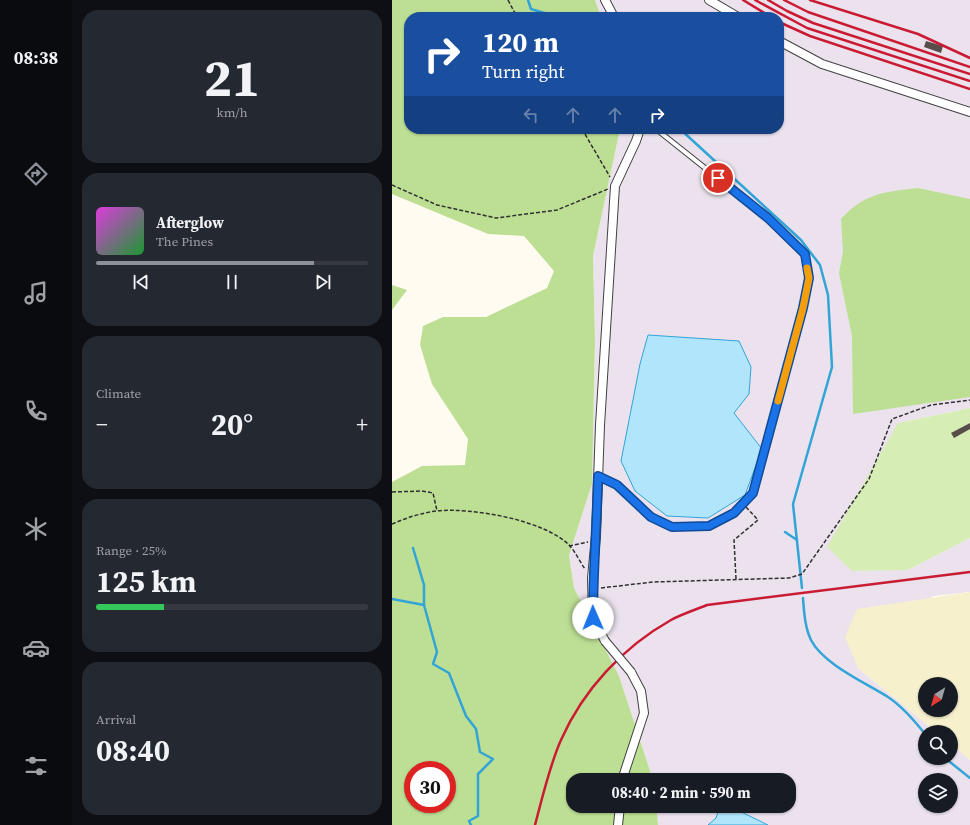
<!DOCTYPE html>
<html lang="en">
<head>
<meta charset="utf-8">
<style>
  body { margin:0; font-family:"Source Serif 4",serif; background:#242831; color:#f1f3f6; height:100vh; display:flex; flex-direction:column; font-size:15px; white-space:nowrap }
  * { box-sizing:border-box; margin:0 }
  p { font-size:13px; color:#9ea1a6 }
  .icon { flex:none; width:22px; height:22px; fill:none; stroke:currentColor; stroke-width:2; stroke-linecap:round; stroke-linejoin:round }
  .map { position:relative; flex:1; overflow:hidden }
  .details { display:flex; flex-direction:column; gap:10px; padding:10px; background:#0d0f14; width:320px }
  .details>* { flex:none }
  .hud { position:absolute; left:12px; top:12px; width:380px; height:122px; border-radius:16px; box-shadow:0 1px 3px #0004; background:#1a4fa0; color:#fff; overflow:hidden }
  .needle { width:26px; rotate:217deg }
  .controls { position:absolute; left:526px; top:677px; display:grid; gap:8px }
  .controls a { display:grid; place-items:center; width:40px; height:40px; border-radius:50%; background:#171b24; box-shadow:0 1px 3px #0004; font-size:20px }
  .speed { position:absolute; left:12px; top:761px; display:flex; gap:8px; font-size:20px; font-weight:700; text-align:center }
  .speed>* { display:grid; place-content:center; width:52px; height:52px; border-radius:50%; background:#171b24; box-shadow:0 1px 3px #0004; line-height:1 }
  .speed .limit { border:6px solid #d22; background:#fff; color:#111 }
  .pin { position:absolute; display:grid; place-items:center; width:34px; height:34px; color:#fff; margin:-17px; border:2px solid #fff; border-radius:50%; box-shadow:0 1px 4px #0007 }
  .me { position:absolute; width:44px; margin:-22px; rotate:359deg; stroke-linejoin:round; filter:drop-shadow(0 0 3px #0008) }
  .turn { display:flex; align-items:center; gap:14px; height:84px; padding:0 12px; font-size:18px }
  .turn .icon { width:52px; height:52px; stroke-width:2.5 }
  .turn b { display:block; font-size:28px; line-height:34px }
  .lanes { display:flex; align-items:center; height:38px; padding:0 12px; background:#0003; justify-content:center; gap:20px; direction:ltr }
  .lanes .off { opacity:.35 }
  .big { font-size:30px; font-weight:700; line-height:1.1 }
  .details .widget { flex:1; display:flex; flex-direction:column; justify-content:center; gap:6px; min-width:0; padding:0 14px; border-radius:16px; background:#242831 }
  .details .dial { align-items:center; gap:0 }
  .dial b { font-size:52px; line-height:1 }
  .song { display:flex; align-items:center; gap:12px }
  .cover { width:48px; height:48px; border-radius:6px; background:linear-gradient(135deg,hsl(300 70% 55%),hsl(130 70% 35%)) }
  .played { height:4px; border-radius:2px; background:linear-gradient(90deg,#8c9099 80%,#363941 80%) }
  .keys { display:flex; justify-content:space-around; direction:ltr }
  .heat { display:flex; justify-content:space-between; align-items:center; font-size:22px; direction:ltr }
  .charge { height:6px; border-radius:3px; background:linear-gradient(90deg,#34c759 25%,#363941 0) }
  .trip { position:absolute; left:174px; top:773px; width:230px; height:40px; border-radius:16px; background:#171b24; box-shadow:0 1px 3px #0004; font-weight:700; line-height:40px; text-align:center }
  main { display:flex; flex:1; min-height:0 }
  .tab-bar { display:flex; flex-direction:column; width:72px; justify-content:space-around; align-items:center; background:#090b0e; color:#9ea1a6 }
  .tab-bar .icon { width:28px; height:28px }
  .tab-bar .selected { color:#8c9099 }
  .tab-bar b { font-size:18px; color:#f1f3f6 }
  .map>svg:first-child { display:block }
  .industrial { fill:#ebe2ee; fill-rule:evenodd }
  .farmland { fill:#f7f0cd; fill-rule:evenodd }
  .green { fill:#d7edb6 }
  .forest { fill:#bcdf94; fill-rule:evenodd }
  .water { fill:#b0e5fb; stroke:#32a4d7 }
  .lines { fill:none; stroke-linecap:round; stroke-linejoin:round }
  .stream { stroke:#32a4d7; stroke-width:2.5 }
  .building { fill:#584e4a }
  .lane-casing { stroke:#414141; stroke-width:6 }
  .street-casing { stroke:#414141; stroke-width:10 }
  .path { stroke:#303030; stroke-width:1.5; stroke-dasharray:4 2; stroke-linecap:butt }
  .lane { stroke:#fff; stroke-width:4 }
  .street { stroke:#fff; stroke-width:8 }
  .rail { stroke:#ca1b33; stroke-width:2.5 }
  .street-bridge-casing { stroke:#414141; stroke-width:10; stroke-linecap:butt }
  .street-bridge { stroke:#fff; stroke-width:8 }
  .route-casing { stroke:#114b97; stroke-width:10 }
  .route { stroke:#1a73e8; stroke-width:7 }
  .slow { stroke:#f59e0b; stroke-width:7 }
</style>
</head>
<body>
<main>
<nav class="tab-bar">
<b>08:38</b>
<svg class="icon selected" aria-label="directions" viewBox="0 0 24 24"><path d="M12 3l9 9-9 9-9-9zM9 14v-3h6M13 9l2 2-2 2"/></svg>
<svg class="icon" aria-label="music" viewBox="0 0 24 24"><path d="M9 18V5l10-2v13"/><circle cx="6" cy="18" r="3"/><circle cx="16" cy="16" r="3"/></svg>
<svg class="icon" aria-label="phone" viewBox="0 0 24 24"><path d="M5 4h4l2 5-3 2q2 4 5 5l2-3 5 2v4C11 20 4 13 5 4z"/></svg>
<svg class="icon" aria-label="climate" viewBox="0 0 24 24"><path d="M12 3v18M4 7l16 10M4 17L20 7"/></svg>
<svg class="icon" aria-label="car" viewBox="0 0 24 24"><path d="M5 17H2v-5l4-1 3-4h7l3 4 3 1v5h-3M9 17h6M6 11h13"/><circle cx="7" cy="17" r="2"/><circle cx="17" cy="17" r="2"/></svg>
<svg class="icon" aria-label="filters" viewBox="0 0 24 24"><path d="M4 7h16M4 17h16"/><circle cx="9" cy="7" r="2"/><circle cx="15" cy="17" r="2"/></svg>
</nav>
<section class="details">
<div class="widget dial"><b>21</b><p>km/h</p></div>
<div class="widget">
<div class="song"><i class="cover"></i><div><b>Afterglow</b><p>The Pines</p></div></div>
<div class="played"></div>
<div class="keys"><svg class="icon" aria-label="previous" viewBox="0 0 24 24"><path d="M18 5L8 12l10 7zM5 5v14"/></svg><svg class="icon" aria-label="pause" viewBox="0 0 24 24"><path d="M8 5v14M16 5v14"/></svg><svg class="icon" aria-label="next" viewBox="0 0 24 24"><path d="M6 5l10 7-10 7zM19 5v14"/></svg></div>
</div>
<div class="widget"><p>Climate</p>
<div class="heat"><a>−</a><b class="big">20°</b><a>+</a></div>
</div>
<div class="widget"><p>Range · 25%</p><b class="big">125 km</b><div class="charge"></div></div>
<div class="widget"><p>Arrival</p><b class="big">08:40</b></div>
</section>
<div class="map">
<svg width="578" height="825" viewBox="0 0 578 825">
  <rect width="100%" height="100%" fill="#fffbf0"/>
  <path class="industrial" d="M203 0H578V408L506 423 516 570 578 538V592L541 596 466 668 544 732H533V758H559V744L578 760V825H266L264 806H397V780H261L227 676 182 588 177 555 200 484 203 340 201 256 228 129H387V17H209ZM533 780H559V806H533Z"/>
  <path class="farmland" d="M578 592V760L559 744V732H544L466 668 453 637 465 609ZM533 684H559V710H533Z"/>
  <path class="green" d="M578 408V538L516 570 460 571 435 547 506 423Z"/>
  <g class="forest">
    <path d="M0 0H203L209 17H17V129H228L201 256 203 340 200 484 177 555 182 588 227 676 261 780H181V806H264L266 825H0V482L30 466 73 465 76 439 40 384 28 345 31 326 51 317H94L155 288 162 271 132 236 96 234 0 194ZM21 770H55V804H21Z"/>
    <path d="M526 188 578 199V397L461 414 460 336 447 273 451 252 449 219C473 193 492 192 526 188Z"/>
    <path d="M0 285 15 290 0 310Z"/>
  </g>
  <g class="water">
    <path d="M256 335 347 341 359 367 357 394 342 413 370 449 353 495 316 518 275 516 243 491 229 461 248 364Z"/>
    <path d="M328 806H337L376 825H316L324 818Z"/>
  </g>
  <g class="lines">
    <g class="stream">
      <path d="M136 0 139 9 166 17"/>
      <path d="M288 129 409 240 428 265 436 295 440 367 401 504 410 588"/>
      <path d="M393 532 405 540"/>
      <path d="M21 548 32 585V605"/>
      <path d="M411 598C412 612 413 628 419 640 431 664 474 683 496 697 511 707 522 720 533 734"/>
      <path d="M0 599 32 605 45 652 41 664 57 673 74 716 84 729 88 752 101 759 86 774V816L77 821 79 825"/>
      <path d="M553 758 578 778"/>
    </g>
  </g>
  <g class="building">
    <path d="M534 41 551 46 549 53 532 47Z"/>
    <path d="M578 423V429L562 438 559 433Z"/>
  </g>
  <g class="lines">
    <g class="lane-casing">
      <path id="lane" d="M206 476 225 485 259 517 279 527 317 526 342 513 361 493 411 308 417 278 413 254 376 218 264 129"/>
    </g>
    <g class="street-casing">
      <g id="street">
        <path d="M213 0 222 17"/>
        <path d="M317 0 346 17"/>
        <path d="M387 41 430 64 578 112"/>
        <path d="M213 641 201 618 200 578 204 536 208 425 223 186 244 141 248 129"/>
        <path d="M230 780 252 713 249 691 239 672"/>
        <path d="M226 825 228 806"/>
      </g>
    </g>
    <g class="path">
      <path d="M116 0 125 17"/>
      <path d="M190 129 218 177"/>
      <path d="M0 185 45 205 104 218 165 210 216 189"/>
      <path d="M0 492 30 491 41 493 45 511"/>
      <path d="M0 524C14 518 29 513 44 511 78 507 154 520 178 546 184 553 188 562 193 569"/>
      <path d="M177 546 196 542"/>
      <path d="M344 579 342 540 366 520 354 507"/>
      <path d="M209 588 261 582 397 578 410 574 477 479 500 419 539 405 578 400"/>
    </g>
    <use href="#lane" class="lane"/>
    <use href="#street" class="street"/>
    <g class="rail">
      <path d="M351 0 379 17"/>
      <path d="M363 0 415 28 578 81"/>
      <path d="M376 0 395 11 421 23 578 74"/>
      <path d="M392 0 416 12 578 67"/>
      <path d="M418 0 526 34 578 58"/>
      <path d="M387 22 418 36 578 89"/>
      <path d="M143 825C150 799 158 764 169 740 191 690 231 647 279 620 290 614 303 610 315 605L578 572"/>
    </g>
    <g class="street-bridge-casing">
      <path id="street-bridge" d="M213 641 239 672"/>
    </g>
    <use href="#street-bridge" class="street-bridge"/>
  </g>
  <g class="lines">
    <g class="route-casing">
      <path id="route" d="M201 618C201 571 205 524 206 476L225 485 259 517 280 527 317 526 342 513 361 493 411 308 417 278 413 254 376 218 326 178"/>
    </g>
    <use href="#route" class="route"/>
    <path class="slow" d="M386 401 411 308 417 278 415 268"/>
  </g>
</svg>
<div class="controls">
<a><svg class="needle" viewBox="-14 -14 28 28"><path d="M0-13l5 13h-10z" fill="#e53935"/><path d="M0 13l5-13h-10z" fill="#9ea1a6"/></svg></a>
<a><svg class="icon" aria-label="search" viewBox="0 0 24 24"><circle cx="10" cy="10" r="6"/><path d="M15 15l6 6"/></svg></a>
<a><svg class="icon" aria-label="layers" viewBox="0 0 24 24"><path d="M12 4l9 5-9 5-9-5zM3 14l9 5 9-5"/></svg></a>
</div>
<div class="speed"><div class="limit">30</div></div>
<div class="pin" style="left:326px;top:178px;background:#d93025"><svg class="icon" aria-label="arrive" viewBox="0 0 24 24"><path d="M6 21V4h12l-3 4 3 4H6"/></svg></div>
<svg class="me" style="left:201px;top:618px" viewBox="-20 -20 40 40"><circle r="19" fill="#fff"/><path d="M0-13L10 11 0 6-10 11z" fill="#1a73e8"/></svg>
<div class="trip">08:40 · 2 min · 590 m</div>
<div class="hud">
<div class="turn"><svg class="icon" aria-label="right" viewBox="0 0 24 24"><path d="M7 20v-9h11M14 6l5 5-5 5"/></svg><div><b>120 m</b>Turn right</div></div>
<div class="lanes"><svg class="icon off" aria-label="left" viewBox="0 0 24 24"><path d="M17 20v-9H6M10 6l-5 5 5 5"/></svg><svg class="icon off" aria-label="ahead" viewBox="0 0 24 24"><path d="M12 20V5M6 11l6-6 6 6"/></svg><svg class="icon off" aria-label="ahead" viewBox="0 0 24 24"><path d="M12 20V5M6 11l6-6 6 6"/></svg><svg class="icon" aria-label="right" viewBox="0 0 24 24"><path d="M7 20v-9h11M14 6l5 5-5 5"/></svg></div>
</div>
</div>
</main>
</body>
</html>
